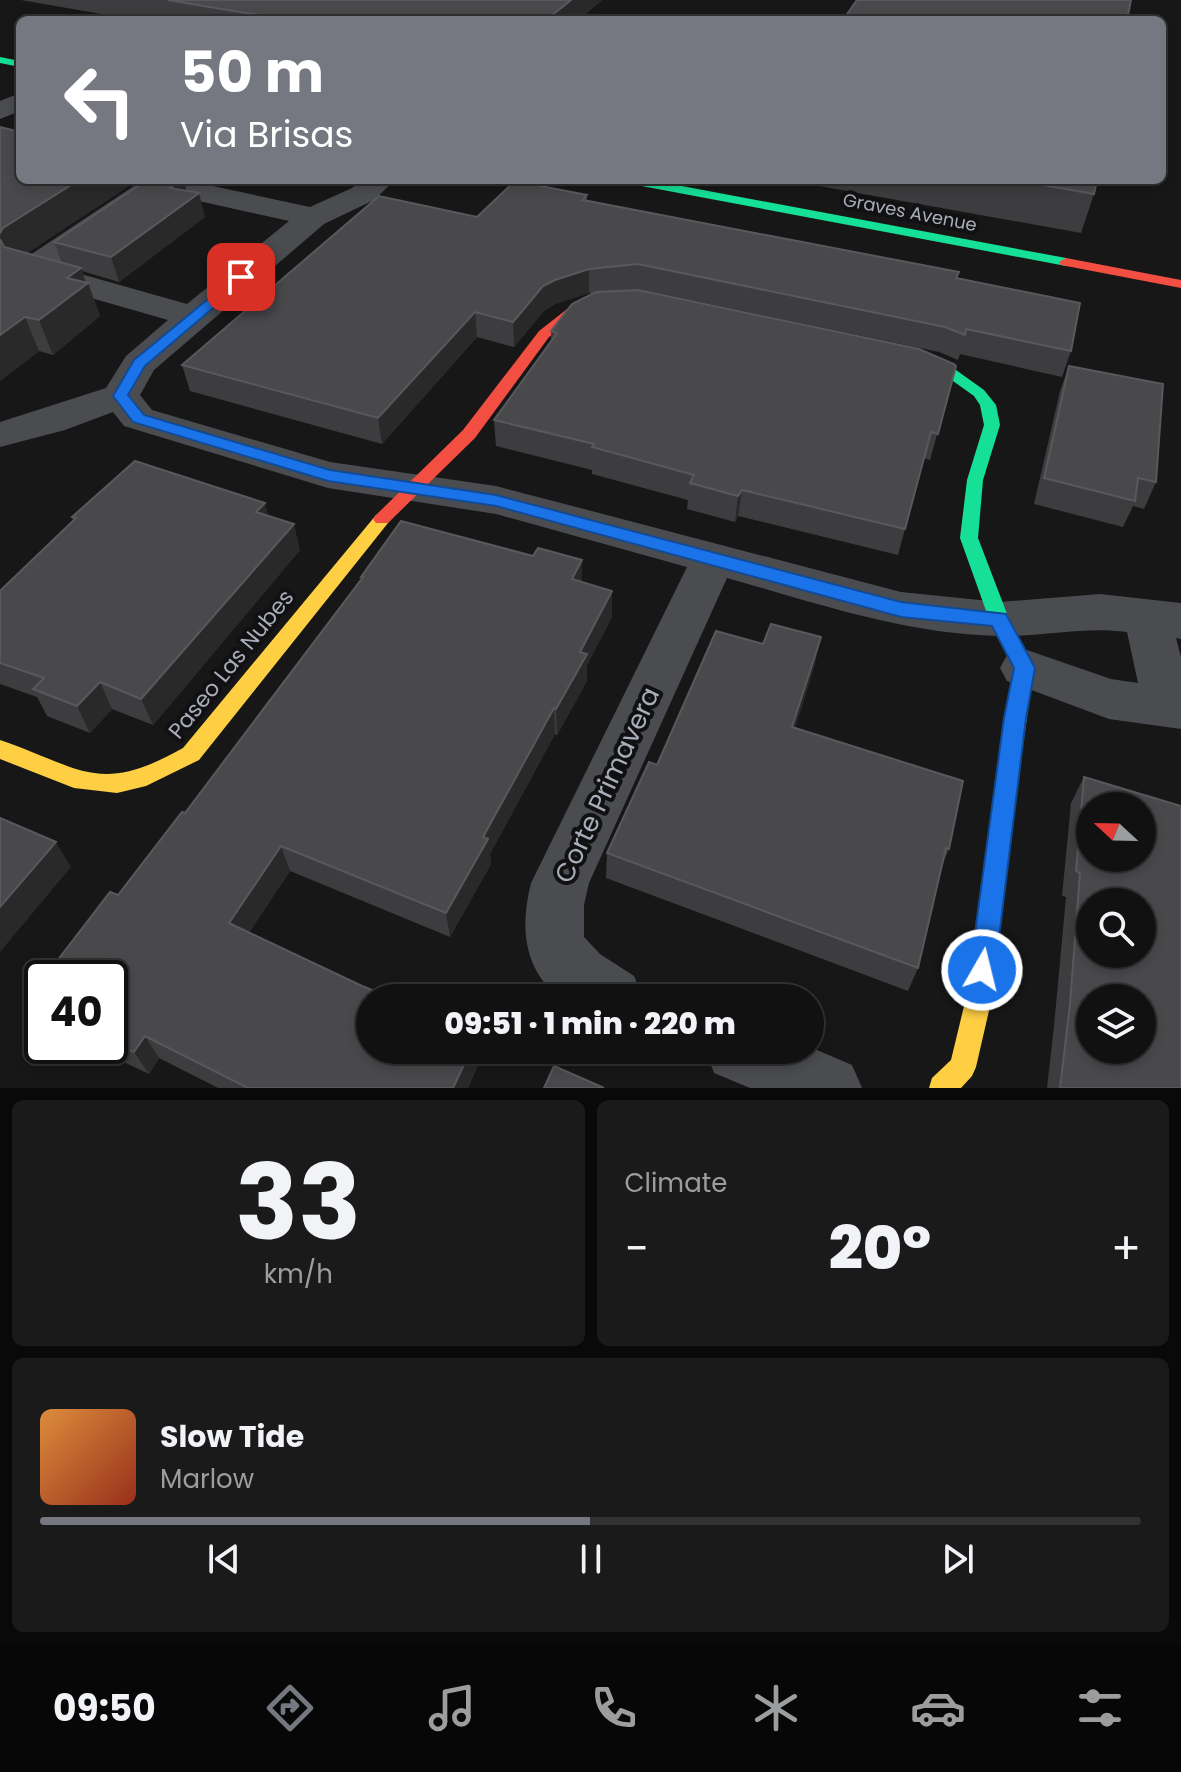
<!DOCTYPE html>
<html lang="en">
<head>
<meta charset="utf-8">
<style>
  body { margin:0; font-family:Poppins,sans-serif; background:#1a1a1a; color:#f1f3f6; height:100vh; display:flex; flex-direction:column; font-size:30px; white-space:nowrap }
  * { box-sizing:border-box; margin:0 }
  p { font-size:26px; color:#9c9d9f }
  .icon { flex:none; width:44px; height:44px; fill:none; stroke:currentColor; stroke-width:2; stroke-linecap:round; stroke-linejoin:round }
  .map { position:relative; height:1088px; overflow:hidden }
  .panel { display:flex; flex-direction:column; gap:12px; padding:12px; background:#090909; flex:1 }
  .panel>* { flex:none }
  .top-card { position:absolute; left:16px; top:16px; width:1150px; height:168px; border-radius:12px; box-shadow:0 4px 12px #0003,0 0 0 2px #303131; background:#757880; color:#fff; overflow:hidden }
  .needle { width:52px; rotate:292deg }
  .tools { position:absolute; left:1076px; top:792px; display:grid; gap:16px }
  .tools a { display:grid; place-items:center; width:80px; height:80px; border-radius:50%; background:#111; box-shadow:0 4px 12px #0003,0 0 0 2px #303131; font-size:40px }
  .speed { position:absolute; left:24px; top:960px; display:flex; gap:16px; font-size:40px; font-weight:700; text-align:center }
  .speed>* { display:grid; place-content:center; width:104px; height:104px; border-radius:50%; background:#111; box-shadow:0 4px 12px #0003,0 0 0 2px #303131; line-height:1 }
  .speed .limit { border:4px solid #111; border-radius:12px; background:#fff; color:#111 }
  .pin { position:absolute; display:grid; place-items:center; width:68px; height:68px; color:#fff; margin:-34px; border-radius:16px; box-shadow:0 4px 12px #0006 }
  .me { position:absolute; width:88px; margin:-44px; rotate:8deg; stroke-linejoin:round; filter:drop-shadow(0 0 6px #0008) }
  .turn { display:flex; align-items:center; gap:28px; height:168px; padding:0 32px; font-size:36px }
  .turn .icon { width:104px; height:104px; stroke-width:2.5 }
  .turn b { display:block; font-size:56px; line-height:68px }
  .big { font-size:60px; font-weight:800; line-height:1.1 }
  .panel .widget { flex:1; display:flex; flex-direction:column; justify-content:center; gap:12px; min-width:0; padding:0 28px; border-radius:12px; background:#1a1a1a }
  .panel .dial { align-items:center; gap:0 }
  .dial b { font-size:104px; line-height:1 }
  .song { display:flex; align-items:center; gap:24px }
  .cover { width:96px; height:96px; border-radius:12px; background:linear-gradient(135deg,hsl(30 70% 55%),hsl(10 70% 35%)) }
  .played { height:8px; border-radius:4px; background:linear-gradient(90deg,#757880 50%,#303131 50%) }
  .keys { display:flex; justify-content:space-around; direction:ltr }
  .heat { display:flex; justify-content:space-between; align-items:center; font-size:44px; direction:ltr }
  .panel .tiles { flex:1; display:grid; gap:12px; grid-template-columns:1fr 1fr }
  .widget:last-child { grid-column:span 2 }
  .trip { position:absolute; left:356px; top:984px; width:468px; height:80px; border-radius:40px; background:#111; box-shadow:0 4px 12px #0003,0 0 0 2px #303131; font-weight:800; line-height:80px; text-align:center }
  .menu { display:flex; height:128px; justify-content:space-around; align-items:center; background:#070707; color:#9c9d9f }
  .menu .icon { width:56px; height:56px }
  .menu .active { color:#757880 }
  .menu b { font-size:36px; color:#f1f3f6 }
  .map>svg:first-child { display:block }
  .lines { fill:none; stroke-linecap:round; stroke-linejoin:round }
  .street { fill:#4b4c50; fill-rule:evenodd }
  .fast { fill:#16e098; fill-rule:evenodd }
  .slow { fill:#ffcf43; fill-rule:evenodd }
  .jam { fill:#f24e42; fill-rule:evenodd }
  .wall { fill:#3d3d3f }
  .shaded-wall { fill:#29292a }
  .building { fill:#49494c; stroke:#58595d; stroke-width:2; fill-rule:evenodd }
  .route { fill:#1a73e8; stroke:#114b97; stroke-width:2 }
  .labels { text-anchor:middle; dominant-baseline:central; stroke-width:8; stroke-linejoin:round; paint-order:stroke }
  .far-street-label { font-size:18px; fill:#a8adb8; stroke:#111113 }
  .street-label { font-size:22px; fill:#a8adb8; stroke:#111113 }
  .near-street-label { font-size:26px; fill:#a8adb8; stroke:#111113 }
</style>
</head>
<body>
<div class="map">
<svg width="1181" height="1088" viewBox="0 0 1181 1088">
  <rect width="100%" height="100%" fill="#171717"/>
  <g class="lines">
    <g class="street">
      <path d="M20 93V111L0 119V101Z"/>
      <path d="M143 180H185L310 207 352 188 362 180H395L374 200 324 224 154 370 140 395 152 410 330 462 496 486 901 592 999 602 1100 594 1181 603V639L1176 638 1181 657V729L1109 719 1007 681 1000 668 1007 655 1024 649 1111 679 1138 683 1127 632C1084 626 1042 637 998 636 905 634 816 603 727 578L589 883 584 905V937L600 954 634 976 643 998H559C523 967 520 927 531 883L687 567 496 514 328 488 124 426 113 412 65 430 0 447V422L106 388 126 356 168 320 18 277 14 270 18 263ZM163 193 289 221 187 304 56 267Z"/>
      <path d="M810 1047 852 1065 862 1088H750L714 1073 705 1050H810Z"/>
    </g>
    <g class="fast">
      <path d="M0 57 20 61V67L0 63Z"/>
      <path d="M625 180H650L1066 258 1073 262 1066 266 631 184Z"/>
      <path d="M896 353 956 370 984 390 996 405 1000 425 983 480 978 538 1009 619 1034 668 1012 823 1009 830 1001 833 993 830 990 823 1014 668 989 619 960 538 967 480 984 425 980 405 974 396 946 376 891 360V354Z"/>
    </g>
    <g class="slow">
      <path d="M382 513 391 519 388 523 199 760 146 786 117 793 74 788 0 759V740C82 768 98 796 183 748L376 515Z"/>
      <path d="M1001 813 1009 816 1012 823 991 1002 976 1067 972 1076 961 1088H929L932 1078 951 1060 965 1002 990 823 993 816Z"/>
    </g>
    <g class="jam">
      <path d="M1066 258 1181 280V288L1061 265 1059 262Z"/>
      <path d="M617 298 624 302 622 305 580 312 549 337 475 438 388 523H376L373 519 376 515 463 430 539 331 571 306Z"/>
    </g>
  </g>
  <g class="wall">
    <path d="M21 0H602L579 20H136Z"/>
    <path d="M20 180H138L27 253 62 263 54 242 187 191 205 217 119 282 82 271 86 282 88 283 100 316 53 355 39 351 0 381Z"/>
    <path d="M199 180H220L215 183Z"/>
    <path d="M786 180H1097L1094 194 1081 233Z"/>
    <path d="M587 195V200L959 272 957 279 1071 351 1062 377 960 354 958 360 939 352 637 289 608 292 956 366 930 460 924 458 898 555 738 516 735 522 687 509 688 500 592 474V470L496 446 494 420 551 341V331L595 293H589L555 304 544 311 514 347 477 337 382 444 190 391 182 365 477 217Z"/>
    <path d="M1069 366 1156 482 1144 509 1133 506 1123 527 1034 504 1060 391Z"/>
    <path d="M265 503 268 516 300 550 153 725 112 709 90 733 47 716 37 697 0 684V591L73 521 72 517Z"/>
    <path d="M361 577 582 582 612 591V617L587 665V681L557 735 555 734 490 854 491 864 450 937 290 871 249 932 482 1056 468 1088H218L159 1058 149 1074 90 1046H110V978L185 813 361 580Z"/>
    <path d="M815 664 795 728 949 849 941 867 918 968 908 991 606 878 607 853 657 765Z"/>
    <path d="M1084 777 1181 1088H1047L1054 1026 1066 897 1062 896 1071 803Z"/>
    <path d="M42 980V1022L26 1001Z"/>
  </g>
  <g class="shaded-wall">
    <path d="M571 0H602L579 20H546Z"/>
    <path d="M79 180H138L16 260 11 269 0 240V233L3 228Z"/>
    <path d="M182 180H184L189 201 199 193 205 217 119 282 111 257 170 188Z"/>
    <path d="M81 268 86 284 88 283 100 316 53 355 39 320 67 278Z"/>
    <path d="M589 269V293L555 304 544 311 514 347 513 322 543 286 555 280Z"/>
    <path d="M475 312 477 337 382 444 378 418Z"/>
    <path d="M25 317 39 351 0 381V335Z"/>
    <path d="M742 490 738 516 735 522 738 496Z"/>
    <path d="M265 503 272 529 256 512Z"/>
    <path d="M294 524 300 550 153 725 141 699Z"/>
    <path d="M582 560V586L572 579Z"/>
    <path d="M612 591V617L587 665V681L557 735 556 709 580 652Z"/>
    <path d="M821 637 815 664 787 753 792 727Z"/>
    <path d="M100 682 112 709 90 733 77 706Z"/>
    <path d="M554 708 555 734 490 854 491 864 450 937 446 913 483 837Z"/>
    <path d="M56 842 71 867 0 952V907Z"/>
    <path d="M281 846 290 871 240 947 229 923Z"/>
    <path d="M145 1036 159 1058 149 1074 134 1052Z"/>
    <path d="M471 1050H481L482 1056 468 1088H453Z"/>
  </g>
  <g class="building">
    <path d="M168 0H571L546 20H288Z"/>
    <path d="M857 0H1131L1127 20H843Z"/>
    <path d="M0 127 20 132V180H79L3 228 0 233Z"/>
    <path d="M147 180H182L170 188 199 193 111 257 54 242Z"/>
    <path d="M1014 180H1097L1094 194Z"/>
    <path d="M515 181 587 195 583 200 959 272 956 278 1080 303 1071 351 966 329 965 335 945 327 638 264 589 269 555 280 543 286 513 322 475 312 378 418 182 365 379 196 477 217Z"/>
    <path d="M0 239 4 247 81 268 67 278 88 283 39 320 25 317 0 335Z"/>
    <path d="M638 290 919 349 954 364 956 366 938 434 931 432 905 529 742 490 738 496 690 483 694 475 592 447 594 444 494 420 557 333 551 331 572 304 596 292Z"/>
    <path d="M1069 366 1163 384 1156 482 1138 478 1135 501 1044 478Z"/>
    <path d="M135 461 265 503 256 512 294 524 141 699 100 682 77 706 33 689 44 678 0 663V591L76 518 72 517Z"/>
    <path d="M401 521 533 556 538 548 582 560 572 579 612 591 580 652 587 654 556 709 554 708 483 837 488 839 446 913 281 846 229 923 362 986 392 998H370V1050H471L453 1088H248L145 1036 134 1052 110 1041V978H44L110 892 118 895 182 812 185 813 363 577H361Z"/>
    <path d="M771 624 821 637 792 727 963 781 949 849 946 848 918 968 607 853 649 762 657 765 716 631 763 644Z"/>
    <path d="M1084 777 1181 806V1088H1060L1070 1004 1080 873 1076 871ZM1090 806H1142V858H1090ZM1090 902H1142V954H1090ZM1090 998H1142V1050H1090Z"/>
    <path d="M0 818 56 842 0 907Z"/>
    <path d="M42 980V1009L26 1001Z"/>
    <path d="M554 1066 604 1088H544Z"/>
  </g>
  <path class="route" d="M241 272 246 274V280L145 366 128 395 144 415 330 470 496 495 901 602 1006 614 1035 668 1026 718 995 970 991 979 982 982 973 979 970 970 1004 718 1014 668 992 626 901 617 496 506 328 481 133 422 113 396 134 360Z"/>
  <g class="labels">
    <g class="far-street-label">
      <text transform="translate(910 212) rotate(11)">Graves Avenue</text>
    </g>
    <g class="street-label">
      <text transform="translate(231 664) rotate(-51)">Paseo Las Nubes</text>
    </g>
    <g class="near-street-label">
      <text transform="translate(607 785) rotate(-65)">Corte Primavera</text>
    </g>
  </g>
</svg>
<div class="tools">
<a><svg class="needle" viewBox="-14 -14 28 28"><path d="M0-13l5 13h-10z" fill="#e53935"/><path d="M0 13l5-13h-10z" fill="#9c9d9f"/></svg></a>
<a><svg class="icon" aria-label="search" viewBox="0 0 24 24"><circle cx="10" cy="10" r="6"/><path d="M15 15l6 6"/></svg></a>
<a><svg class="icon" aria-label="layers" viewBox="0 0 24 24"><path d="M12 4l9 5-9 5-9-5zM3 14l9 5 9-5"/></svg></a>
</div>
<div class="speed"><div class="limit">40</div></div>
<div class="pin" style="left:241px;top:277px;background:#d93025"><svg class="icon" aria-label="arrive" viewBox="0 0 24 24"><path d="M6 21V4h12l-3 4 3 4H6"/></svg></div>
<svg class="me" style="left:982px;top:970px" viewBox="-20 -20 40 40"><circle r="17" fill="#1a73e8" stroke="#fff" stroke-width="3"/><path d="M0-11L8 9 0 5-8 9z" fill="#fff"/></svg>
<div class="trip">09:51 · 1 min · 220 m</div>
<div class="top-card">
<div class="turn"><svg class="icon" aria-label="left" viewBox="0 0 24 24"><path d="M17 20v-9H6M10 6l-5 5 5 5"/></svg><div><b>50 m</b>Via Brisas</div></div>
</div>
</div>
<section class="panel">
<div class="tiles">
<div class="widget dial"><b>33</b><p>km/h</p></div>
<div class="widget"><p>Climate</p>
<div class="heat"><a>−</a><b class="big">20°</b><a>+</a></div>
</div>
<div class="widget">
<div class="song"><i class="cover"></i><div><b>Slow Tide</b><p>Marlow</p></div></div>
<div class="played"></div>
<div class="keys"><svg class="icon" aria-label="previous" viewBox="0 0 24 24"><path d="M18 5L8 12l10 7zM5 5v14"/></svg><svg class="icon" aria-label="pause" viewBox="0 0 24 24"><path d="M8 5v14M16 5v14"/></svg><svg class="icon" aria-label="next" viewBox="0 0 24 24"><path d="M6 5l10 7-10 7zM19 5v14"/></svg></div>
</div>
</div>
</section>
<nav class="menu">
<b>09:50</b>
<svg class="icon active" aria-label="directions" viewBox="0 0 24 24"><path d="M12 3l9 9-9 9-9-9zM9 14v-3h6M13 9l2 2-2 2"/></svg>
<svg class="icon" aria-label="music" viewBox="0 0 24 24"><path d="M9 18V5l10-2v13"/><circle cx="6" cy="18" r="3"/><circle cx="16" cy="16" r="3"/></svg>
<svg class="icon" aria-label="phone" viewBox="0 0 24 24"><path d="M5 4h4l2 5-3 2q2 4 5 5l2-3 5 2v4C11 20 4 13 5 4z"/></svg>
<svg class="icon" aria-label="climate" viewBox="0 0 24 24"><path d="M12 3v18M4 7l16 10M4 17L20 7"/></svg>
<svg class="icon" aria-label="car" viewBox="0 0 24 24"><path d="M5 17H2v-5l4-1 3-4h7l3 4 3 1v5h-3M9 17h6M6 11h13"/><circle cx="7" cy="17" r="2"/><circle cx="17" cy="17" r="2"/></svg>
<svg class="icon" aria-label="filters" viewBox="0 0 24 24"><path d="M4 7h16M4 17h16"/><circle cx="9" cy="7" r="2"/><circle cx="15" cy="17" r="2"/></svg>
</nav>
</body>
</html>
